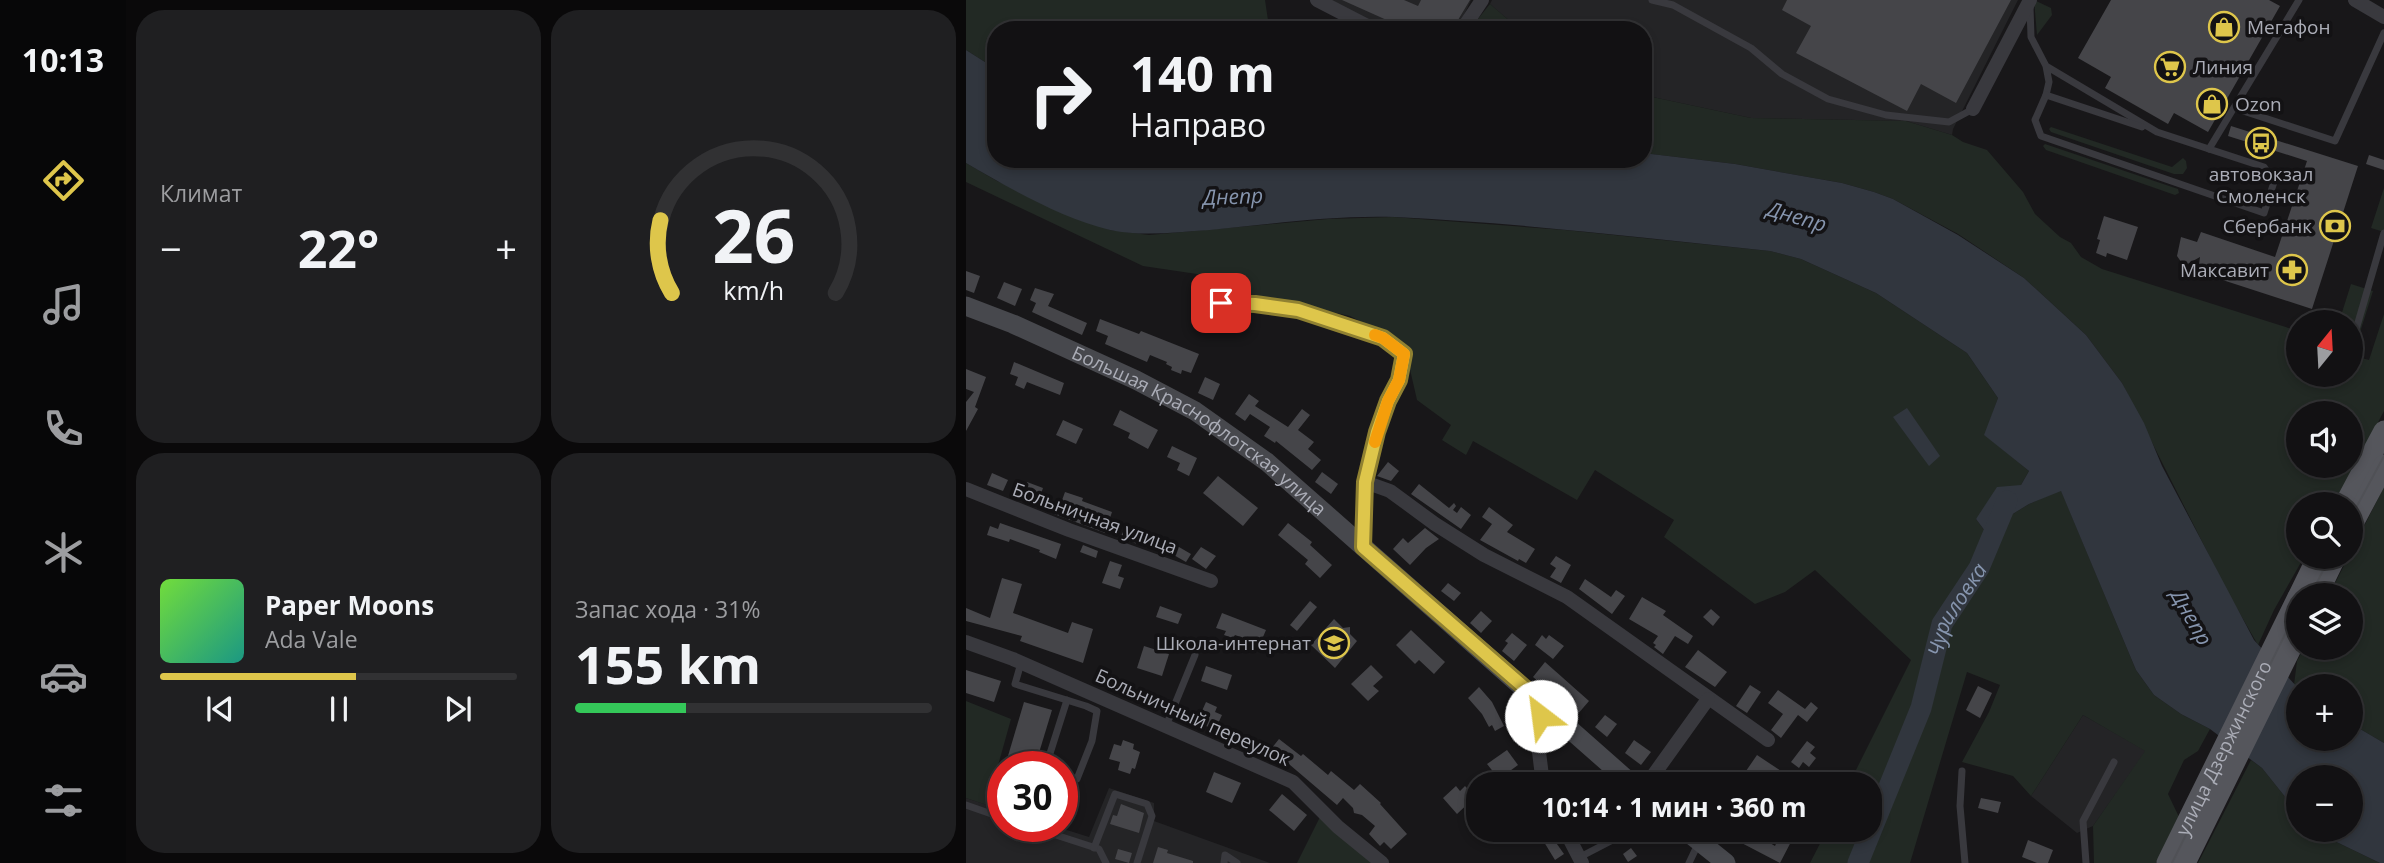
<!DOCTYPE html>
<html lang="ru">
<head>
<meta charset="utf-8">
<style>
  body { margin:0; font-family:"Open Sans",sans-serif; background:#1f1f21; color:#f1f3f6; height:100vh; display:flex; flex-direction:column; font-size:26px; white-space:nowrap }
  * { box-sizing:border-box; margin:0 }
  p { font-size:23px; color:#9c9da0 }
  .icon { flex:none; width:38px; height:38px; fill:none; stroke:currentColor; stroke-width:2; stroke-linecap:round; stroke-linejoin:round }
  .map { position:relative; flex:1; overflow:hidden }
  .sheet { display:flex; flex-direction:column; gap:10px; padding:10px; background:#0a090a; width:840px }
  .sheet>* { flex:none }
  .top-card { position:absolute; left:21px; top:21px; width:665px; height:147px; border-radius:28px; box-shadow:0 4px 10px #0003,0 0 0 2px #313133; background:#121113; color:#f1f3f6; overflow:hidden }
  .needle { width:46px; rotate:18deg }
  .buttons { position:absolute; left:1320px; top:310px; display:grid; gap:14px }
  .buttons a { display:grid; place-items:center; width:77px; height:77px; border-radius:50%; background:#121113; box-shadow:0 4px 10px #0003,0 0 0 2px #313133; font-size:35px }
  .speed { position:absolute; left:21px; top:751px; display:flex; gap:14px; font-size:35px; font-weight:700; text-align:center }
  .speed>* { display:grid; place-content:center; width:91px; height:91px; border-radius:50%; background:#121113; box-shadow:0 4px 10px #0003,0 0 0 2px #313133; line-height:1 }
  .speed .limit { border:10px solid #d22; background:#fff; color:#111 }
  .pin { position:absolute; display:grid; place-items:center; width:60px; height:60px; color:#fff; margin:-30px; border-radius:14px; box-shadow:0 4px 10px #0006 }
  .me { position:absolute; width:77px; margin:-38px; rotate:330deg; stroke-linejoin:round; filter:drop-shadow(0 0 5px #0008) }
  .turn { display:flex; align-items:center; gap:24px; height:147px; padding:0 28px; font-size:32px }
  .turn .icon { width:91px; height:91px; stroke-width:2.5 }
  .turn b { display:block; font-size:49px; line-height:60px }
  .big { font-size:52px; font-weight:700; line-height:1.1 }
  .sheet .card { flex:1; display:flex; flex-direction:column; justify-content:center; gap:10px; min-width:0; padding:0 24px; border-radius:28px; background:#1f1f21 }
  .sheet .dial { align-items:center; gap:0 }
  .dial svg { height:182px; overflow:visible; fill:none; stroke:#313133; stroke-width:7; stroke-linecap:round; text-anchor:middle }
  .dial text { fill:#f1f3f6; stroke:none }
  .song { display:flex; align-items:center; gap:21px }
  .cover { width:84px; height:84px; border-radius:10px; background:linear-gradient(135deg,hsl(100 70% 55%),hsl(170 70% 35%)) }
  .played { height:7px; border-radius:4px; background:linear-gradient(90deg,#dec64b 55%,#313133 55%) }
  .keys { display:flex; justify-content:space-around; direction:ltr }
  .heat { display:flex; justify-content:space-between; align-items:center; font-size:38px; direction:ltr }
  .charge { height:10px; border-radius:5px; background:linear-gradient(90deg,#34c759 31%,#313133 0) }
  .sheet .tiles { flex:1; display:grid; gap:10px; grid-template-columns:repeat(2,1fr) }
  .trip { position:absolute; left:500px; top:772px; width:416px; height:70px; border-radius:28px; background:#121113; box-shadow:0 4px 10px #0003,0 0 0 2px #313133; font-weight:700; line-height:70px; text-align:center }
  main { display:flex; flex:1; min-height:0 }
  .tab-bar { display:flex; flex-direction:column; width:126px; justify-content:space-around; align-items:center; background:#070708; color:#9c9da0 }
  .tab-bar .icon { width:49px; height:49px }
  .tab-bar .selected { color:#dec64b }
  .tab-bar b { font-size:32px; color:#f1f3f6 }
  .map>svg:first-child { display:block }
  .built { fill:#242426 }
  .green { fill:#222924; fill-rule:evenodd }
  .water { fill:#31363e }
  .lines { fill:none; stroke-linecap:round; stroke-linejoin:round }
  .river { stroke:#31363e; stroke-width:21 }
  .building { fill:#454549 }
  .service { stroke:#39393e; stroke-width:7 }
  .minor { stroke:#39393e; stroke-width:14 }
  .secondary { stroke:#47484d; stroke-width:19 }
  .primary { stroke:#55565c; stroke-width:21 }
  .tram { stroke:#505156; stroke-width:2 }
  .route-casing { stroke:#908131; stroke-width:18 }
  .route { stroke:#dec64b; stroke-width:12 }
  .slow { stroke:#f59e0b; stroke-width:12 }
  .labels { text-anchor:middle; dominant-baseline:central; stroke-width:7; stroke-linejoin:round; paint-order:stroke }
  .poi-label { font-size:19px; fill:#abadb7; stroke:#131214; text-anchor:start }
  .street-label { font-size:19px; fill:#abadb7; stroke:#131214 }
  .water-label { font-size:21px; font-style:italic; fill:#8695ae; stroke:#131214 }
</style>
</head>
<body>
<main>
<nav class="tab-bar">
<b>10:13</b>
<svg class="icon selected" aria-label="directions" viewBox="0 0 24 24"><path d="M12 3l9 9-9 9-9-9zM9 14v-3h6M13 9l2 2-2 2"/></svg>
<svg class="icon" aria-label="music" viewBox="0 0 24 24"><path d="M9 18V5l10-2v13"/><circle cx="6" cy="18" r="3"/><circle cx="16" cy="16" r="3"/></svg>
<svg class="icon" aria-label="phone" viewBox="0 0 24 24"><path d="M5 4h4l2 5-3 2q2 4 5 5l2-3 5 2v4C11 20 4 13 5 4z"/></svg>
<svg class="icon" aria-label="climate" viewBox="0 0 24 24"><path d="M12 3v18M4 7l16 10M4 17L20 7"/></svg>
<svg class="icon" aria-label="car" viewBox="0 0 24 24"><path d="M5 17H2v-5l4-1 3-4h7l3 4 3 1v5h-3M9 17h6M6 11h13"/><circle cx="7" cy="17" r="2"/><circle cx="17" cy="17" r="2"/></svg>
<svg class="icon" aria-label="filters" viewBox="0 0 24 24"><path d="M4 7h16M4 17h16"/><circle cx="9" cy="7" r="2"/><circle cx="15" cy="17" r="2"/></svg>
</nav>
<section class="sheet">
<div class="tiles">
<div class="card"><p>Климат</p>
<div class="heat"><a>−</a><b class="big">22°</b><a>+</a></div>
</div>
<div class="card dial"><svg viewBox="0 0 100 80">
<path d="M14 69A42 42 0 1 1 86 69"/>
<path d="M14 69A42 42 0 0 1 9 37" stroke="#dec64b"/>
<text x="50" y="56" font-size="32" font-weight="700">26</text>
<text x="50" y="72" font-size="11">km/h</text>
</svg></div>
<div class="card">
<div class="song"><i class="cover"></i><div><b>Paper Moons</b><p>Ada Vale</p></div></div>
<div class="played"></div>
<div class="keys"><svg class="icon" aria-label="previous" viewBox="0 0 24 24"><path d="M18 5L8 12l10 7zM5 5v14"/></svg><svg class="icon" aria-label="pause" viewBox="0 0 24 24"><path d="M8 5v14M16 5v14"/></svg><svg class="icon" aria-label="next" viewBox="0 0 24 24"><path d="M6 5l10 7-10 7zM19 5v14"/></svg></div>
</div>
<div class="card"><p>Запас хода · 31%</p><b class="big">155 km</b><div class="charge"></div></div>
</div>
</section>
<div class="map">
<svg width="1418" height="863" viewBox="0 0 1418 863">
  <rect width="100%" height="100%" fill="#181719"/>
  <g class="built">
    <path d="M356 0H505L491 30H424Z"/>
    <path d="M526 0H1052L987 129 986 135 940 121 785 118 677 95V30H554L524 4Z"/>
    <path d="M1117 715 1180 751 1127 826 1111 833 1065 796Z"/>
    <path d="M143 788 188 803V821L304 863H0V798L37 810V826H88L123 837Z"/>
  </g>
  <g class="green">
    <path d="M0 0H299L303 27 314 30H30V69L0 50Z"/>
    <path d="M1068 0 1085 8 1086 15 1071 35Z"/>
    <path d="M524 4 554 30H503Z"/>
    <path d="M677 95 785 118 940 121 986 135 997 142 1021 150 1057 192 1069 214 1094 237 1105 243 1115 257 1136 269 1332 331V374H1384V355L1403 360 1418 314V411L1369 504H1332V556L1338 557 1308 610 1292 645 1262 593 1156 383 1120 335 1058 278 992 234 927 199 908 192 876 183 769 164 677 153ZM1332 413H1384V466H1332Z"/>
    <path d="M1085 127 1206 167 1217 158 1220 161 1221 168 1217 174H1208L1085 132 1083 129Z"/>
    <path d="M1079 144 1212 189 1213 193 1209 195 1080 150 1077 146Z"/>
    <path d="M0 163 31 181 144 230 183 235 362 219 427 217 599 230 804 251 835 259 910 293 1001 353 1032 398 1019 435 1063 471 1055 485 1010 519 1019 531 1063 504 1095 490 1170 670 1188 695 1215 714 1244 729 1232 751 1218 760 1202 794 1213 817 1190 863H1128L1127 826 1179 751 1117 715 1065 796 1047 776 996 762 1023 712 1034 685 1001 672 944 863H844L861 830H905V784H883L945 660 849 570 819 592 789 604 698 537 708 520 629 470 611 500 507 441 500 455 476 440 485 425 451 400 440 352 421 335 384 316 289 295 247 288 231 274 177 266 0 182Z"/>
    <path d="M1418 188V232L1405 228Z"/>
    <path d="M1385 284 1407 291 1390 345 1384 343V322H1373Z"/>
    <path d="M1418 487V743L1384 723V686H1332V688L1328 685 1331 661 1338 648H1384V595H1363Z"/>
    <path d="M0 701 45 719 21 805 0 798Z"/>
    <path d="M1285 760 1296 768 1332 813V830H1349L1356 835 1414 863H1232Z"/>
    <path d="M354 817 407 863H331Z"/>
  </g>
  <g class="water">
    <path d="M0 50 30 69V159H677V153L769 164 876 183 908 192 927 199 992 235 1058 278 1120 335 1156 383 1178 423 1196 466 1288 640 1332 688V738H1384V723L1418 743V863H1414L1356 835 1349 830H1384V777H1332V813L1296 768 1244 729 1215 714 1188 695 1170 670 1095 491 1063 504 1019 531 1010 519 1031 487 1055 485 1063 471 1018 435 1032 398 1001 353 910 293 835 259 804 251C679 238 554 223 429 217 368 215 305 224 244 230 211 232 177 237 144 230 95 218 43 188 0 163Z"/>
    <path d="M941 408 974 456 963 466 927 417Z"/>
  </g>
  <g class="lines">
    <path class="river" id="s1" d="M892 863 955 708 976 624 1013 568 1041 501"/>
  </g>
  <g class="building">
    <path d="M376 0H438L452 6 455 0H504L486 30H443Z"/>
    <path d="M821 0H1045L990 103 955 84 941 111 830 53 845 26 816 10Z"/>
    <path d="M1145 0H1303L1314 6 1242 132 1208 113 1202 124 1139 88 1145 77 1112 58Z"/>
    <path d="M1265 126 1392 166 1346 309 1232 272 1234 257 1218 266 1211 256 1215 237 1231 242 1235 232 1309 257 1341 161 1262 136Z"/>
    <path d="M1403 155 1418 160V170L1400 164Z"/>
    <path d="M1138 216 1172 227 1161 260 1141 253 1140 257 1130 253 1134 240 1131 239Z"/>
    <path d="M0 271 14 276 8 293 0 290Z"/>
    <path d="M38 282 56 289 49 306 31 298Z"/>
    <path d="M69 288 88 294 82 306 121 323 116 335 66 312 70 303 64 300Z"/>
    <path d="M134 319 173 334 175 331 233 354 225 373 216 370 215 374 205 370 206 367 200 364 201 362 184 355 181 362 139 344 142 336 130 331Z"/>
    <path d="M48 362 98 383 94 395 61 382 58 389 49 385 52 377 44 374Z"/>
    <path d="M0 369 20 377 9 407 12 409 0 431V402L8 392 0 389Z"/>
    <path d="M239 377 254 384 247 400 232 393Z"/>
    <path d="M283 394 293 401 289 406 322 427 336 409 344 415 332 430 348 442 342 449 355 460 346 470 310 441 309 443 298 436 304 427 284 414 279 421 269 414Z"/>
    <path d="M154 410 192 430 182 449 162 438 164 433 147 425Z"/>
    <path d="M97 420 117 429 110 444 90 435Z"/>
    <path d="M206 446 231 458 223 476 211 470 214 463 201 457Z"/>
    <path d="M422 462 433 471 425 481 411 476Z"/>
    <path d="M356 472 372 484 365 494 349 482Z"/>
    <path d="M26 473 42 480 37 491 21 485Z"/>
    <path d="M252 476 292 508 277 526 237 493Z"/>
    <path d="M61 482 77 488 72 502 56 496Z"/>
    <path d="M453 484 483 508 488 503 490 506 487 510 491 513 495 507 505 515 495 529 445 494Z"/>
    <path d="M99 492 117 498 116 501 146 512 139 533 88 514 92 502 95 503Z"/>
    <path d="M523 507 547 525 541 532 569 549 560 563 553 559 552 561 514 540 526 524 516 517Z"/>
    <path d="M34 523 95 544 90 559 73 552 74 550 44 539 43 542 21 535 24 526 32 529Z"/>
    <path d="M322 523 346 542 344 545 366 565 354 578 339 564 342 560 312 535Z"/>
    <path d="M160 526 191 541 194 536 225 554 220 562 206 554 205 556 175 543 174 545 154 538Z"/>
    <path d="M459 528 473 539 460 548 444 565 427 549 437 538 442 543Z"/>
    <path d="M117 545 132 551 130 558 114 552Z"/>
    <path d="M235 547 250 556 240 569 226 559Z"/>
    <path d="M590 556 605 565 595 583 584 577 590 568 584 564Z"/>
    <path d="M144 561 156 565 152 576 158 578 154 589 136 583Z"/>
    <path d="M36 578 56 584 47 613 102 633 106 622 127 629 117 663 54 641 56 636 0 621V608L24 618Z"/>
    <path d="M619 579 645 597 650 590 659 596 646 614 613 589Z"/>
    <path d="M482 583 495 593 488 601 475 591Z"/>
    <path d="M676 597 700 611 697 615 727 636 722 644 709 636 697 654 688 647 690 645 687 643 692 636 663 619Z"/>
    <path d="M344 601 351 607 331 631 324 625Z"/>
    <path d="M194 606 216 614 212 624 190 617Z"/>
    <path d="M745 609 754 617 747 626 737 617Z"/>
    <path d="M515 611 526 621 515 633 504 623Z"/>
    <path d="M256 613 300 630 294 644 269 635 267 638 258 635 260 631 250 628Z"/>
    <path d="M368 619 377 628 384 627V634L391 641 369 668 345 645Z"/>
    <path d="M445 630 479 662 468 674 453 660 449 664 430 645Z"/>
    <path d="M546 633 561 645 548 661 536 651 542 643 539 641Z"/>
    <path d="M576 635 580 639 583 635 598 646 587 659 569 645Z"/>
    <path d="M178 646 203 654 196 676 171 668Z"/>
    <path d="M732 650 761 672 749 687 719 667Z"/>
    <path d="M579 662 623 701 611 715 567 677Z"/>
    <path d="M405 665 417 677 407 686 413 691 402 701 385 684Z"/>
    <path d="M240 666 266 675 261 690 235 681Z"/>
    <path d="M0 670 35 681 28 702 0 693Z"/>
    <path d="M784 685 795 692 781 713 770 706Z"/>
    <path d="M1012 686 1026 693 1014 718 1000 710Z"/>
    <path d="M513 687 526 702 538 726 529 731 526 725 523 727 516 714 502 698Z"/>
    <path d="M812 690 839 709 845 702 852 708 841 722 832 715 815 738 805 730 817 714 802 703Z"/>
    <path d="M58 702 86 710 69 766H39Z"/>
    <path d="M240 702 251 707 249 712 256 715 249 730 231 722Z"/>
    <path d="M639 715 651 724 641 737 629 727Z"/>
    <path d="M313 739 335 756 337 754 362 775 365 771 388 790 394 784 415 803 414 804 441 834 425 849 418 842 414 846 403 834 409 826 396 815 388 813 387 808 377 798 371 805 317 759 314 764 301 754Z"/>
    <path d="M157 740 168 744 167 749 174 752 169 769 166 768 164 774 152 770 154 762 143 759 148 744 155 746Z"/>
    <path d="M668 740 685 752 675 765 659 753Z"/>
    <path d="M841 741 849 747 844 753 850 758 843 767 837 762 833 768 825 762Z"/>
    <path d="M541 750 552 765 533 779 521 764Z"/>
    <path d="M791 755 815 771 806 784H799L780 771Z"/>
    <path d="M708 771 723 784H698Z"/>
    <path d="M248 772 275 783 266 803 240 792Z"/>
    <path d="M490 786 494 791 499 786 509 797 491 814 477 798Z"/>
    <path d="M316 794 341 815 328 831 303 810Z"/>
    <path d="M1015 798 1035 802 1032 813 1012 808Z"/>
    <path d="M155 804 178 813 173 833 144 824 147 815 151 816Z"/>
    <path d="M619 830H642L631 841Z"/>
    <path d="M774 830H782L809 846 815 832 827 838 814 863 768 839Z"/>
    <path d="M586 837 598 854 589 860 578 842Z"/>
    <path d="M1062 840 1087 850 1082 863H1071L1056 857Z"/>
    <path d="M192 847 202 850 201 853 227 861V863H187Z"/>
    <path d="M665 848 671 856 662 862 657 854Z"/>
    <path d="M152 849 166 853 163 863 149 859Z"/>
  </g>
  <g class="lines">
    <g class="service">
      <path d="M686 0 707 5 785 48 816 74 862 99 920 115 983 122 1007 109"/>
      <path d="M1064 7 1065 37 1080 66 1083 82 1080 95 1069 120 1075 136 1298 213 1308 182 1298 167 1191 132 1080 66"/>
      <path d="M1080 95 1176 127"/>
      <path d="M1268 108 1369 141 1418 33"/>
      <path d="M1243 149 1333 0"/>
      <path d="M255 303 289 304 332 310 417 338 438 354"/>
      <path d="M1389 333 1418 233"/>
      <path d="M55 663 49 684 120 706 131 711 126 741 111 779 96 775"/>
      <path d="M200 726 229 655"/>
      <path d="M80 766 101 700"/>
      <path d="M996 771 994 806 999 863"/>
      <path d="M0 805 37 818"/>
      <path d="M62 826 133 849 140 863"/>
      <path d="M128 848 149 794 181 804 186 816 171 863"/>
      <path d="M614 857 666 830"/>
      <path d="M258 863 259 855 271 863"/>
      <path d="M723 863 732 844"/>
      <path d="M1120 863 1117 821 1148 762"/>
    </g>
    <g class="minor">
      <path d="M351 0 409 30"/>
      <path d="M1389 0 1418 17"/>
      <path d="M496 30 516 0"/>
      <path d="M1007 109 1064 0"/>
      <path d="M399 482 424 491 469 524 518 555 601 597 802 740"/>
      <path d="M0 489 103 530 245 581"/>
      <path d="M397 547 399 482 411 432 422 401 433 380 438 354"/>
      <path d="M0 642 47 659 327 782 372 827 416 863"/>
      <path d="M576 703 573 752 577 784"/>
      <path d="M681 784 742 699"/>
      <path d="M599 830 616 863"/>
    </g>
    <g class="secondary">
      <path id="s2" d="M0 306 47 324 170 380 229 411 301 462 666 784"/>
      <path d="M719 830 760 863"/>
    </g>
    <g class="primary">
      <path d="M1379 504 1418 431"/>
      <path d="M1384 529 1418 465"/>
      <path d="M1333 595 1352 556"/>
      <path d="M1351 595 1370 556"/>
      <path id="s3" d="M1201 863 1332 597"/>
      <path d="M1219 863 1332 634"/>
    </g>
    <g class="tram">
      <path d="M1384 519 1418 456"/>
      <path d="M1345 595 1364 556"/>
      <path d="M1206 863 1332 608"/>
    </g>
  </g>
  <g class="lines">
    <g class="route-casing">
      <path id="route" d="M255 303 289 304 332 310 417 338 438 354 433 380 422 401 411 432 399 482 397 547 576 703 575 716"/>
    </g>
    <use href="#route" class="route"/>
    <path class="slow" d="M409 442 422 401 433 380 438 354 417 338 409 335"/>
  </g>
  <defs>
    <g id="shop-ring" transform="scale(1.575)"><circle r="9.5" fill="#131214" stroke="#dec64b" stroke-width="1.5"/><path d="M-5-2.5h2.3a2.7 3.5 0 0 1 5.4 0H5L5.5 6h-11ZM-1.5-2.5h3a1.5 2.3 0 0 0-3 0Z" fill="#dec64b"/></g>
    <g id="supermarket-ring" transform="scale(1.575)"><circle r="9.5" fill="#131214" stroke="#dec64b" stroke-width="1.5"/><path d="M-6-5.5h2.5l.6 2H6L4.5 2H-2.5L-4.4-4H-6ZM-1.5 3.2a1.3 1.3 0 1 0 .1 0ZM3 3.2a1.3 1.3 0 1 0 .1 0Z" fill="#dec64b"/></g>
    <g id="bus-ring" transform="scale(1.575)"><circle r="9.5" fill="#131214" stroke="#dec64b" stroke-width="1.5"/><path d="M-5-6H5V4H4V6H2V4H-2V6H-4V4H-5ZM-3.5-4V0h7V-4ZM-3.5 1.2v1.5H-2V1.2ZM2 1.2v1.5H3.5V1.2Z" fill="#dec64b"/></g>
    <g id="bank-ring" transform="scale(1.575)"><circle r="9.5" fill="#131214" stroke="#dec64b" stroke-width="1.5"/><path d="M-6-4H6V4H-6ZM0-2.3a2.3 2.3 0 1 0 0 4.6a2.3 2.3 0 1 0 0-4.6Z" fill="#dec64b"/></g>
    <g id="pharmacy-ring" transform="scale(1.575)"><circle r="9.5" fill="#131214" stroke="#dec64b" stroke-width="1.5"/><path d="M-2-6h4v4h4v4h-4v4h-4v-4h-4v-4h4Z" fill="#dec64b"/></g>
    <g id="school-ring" transform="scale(1.575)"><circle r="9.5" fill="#131214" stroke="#dec64b" stroke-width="1.5"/><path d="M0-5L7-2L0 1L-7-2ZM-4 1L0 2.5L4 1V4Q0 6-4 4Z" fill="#dec64b"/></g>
  </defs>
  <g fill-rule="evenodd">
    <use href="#shop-ring" x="1258" y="27"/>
    <use href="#supermarket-ring" x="1204" y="67"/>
    <use href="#shop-ring" x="1246" y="104"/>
    <use href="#bus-ring" x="1295" y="143"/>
    <use href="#bank-ring" x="1369" y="226"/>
    <use href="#pharmacy-ring" x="1326" y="270"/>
    <use href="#school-ring" x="368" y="643"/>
  </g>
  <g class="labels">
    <g class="poi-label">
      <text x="1281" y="27">Мегафон</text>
      <text x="1227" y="67">Линия</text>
      <text x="1269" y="104">Ozon</text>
      <text x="1295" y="174" text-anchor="middle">автовокзал<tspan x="1295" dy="22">Смоленск</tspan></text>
      <text x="1346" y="226" text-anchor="end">Сбербанк</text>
      <text x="1303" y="270" text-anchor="end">Максавит</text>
      <text x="345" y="643" text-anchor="end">Школа-интернат</text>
    </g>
    <g class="street-label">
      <text stroke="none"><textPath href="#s2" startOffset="266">Большая Краснофлотская улица</textPath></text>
      <text transform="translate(129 518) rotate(20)">Больничная улица</text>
      <text transform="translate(227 717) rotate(24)">Больничный переулок</text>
      <text stroke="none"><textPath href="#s3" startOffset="128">улица Дзержинского</textPath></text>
    </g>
    <g class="water-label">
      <text transform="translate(267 196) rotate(-2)">Днепр</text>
      <text transform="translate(831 216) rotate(16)">Днепр</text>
      <text stroke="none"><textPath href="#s1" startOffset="273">Чуриловка</textPath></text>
      <text transform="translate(1226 617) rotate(60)">Днепр</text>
    </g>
  </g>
</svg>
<div class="buttons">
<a><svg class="needle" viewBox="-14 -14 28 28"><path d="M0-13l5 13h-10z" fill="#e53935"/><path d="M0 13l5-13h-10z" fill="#9c9da0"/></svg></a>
<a><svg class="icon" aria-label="sound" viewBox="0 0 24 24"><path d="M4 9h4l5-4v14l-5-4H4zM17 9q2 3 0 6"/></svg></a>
<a><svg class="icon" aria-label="search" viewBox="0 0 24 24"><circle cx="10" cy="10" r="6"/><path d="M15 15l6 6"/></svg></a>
<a><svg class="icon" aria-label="layers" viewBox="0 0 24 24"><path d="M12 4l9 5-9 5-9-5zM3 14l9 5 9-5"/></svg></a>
<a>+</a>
<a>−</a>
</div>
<div class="speed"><div class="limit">30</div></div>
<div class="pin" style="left:255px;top:303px;background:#d93025"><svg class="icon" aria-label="arrive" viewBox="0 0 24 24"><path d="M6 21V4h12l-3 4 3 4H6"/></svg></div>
<svg class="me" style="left:575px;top:716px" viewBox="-20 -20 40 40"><circle r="19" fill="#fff"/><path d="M0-13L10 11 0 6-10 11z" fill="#dec64b"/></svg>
<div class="trip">10:14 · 1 мин · 360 m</div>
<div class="top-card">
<div class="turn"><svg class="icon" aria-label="right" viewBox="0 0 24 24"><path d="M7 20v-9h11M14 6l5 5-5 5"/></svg><div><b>140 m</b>Направо</div></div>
</div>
</div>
</main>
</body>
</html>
